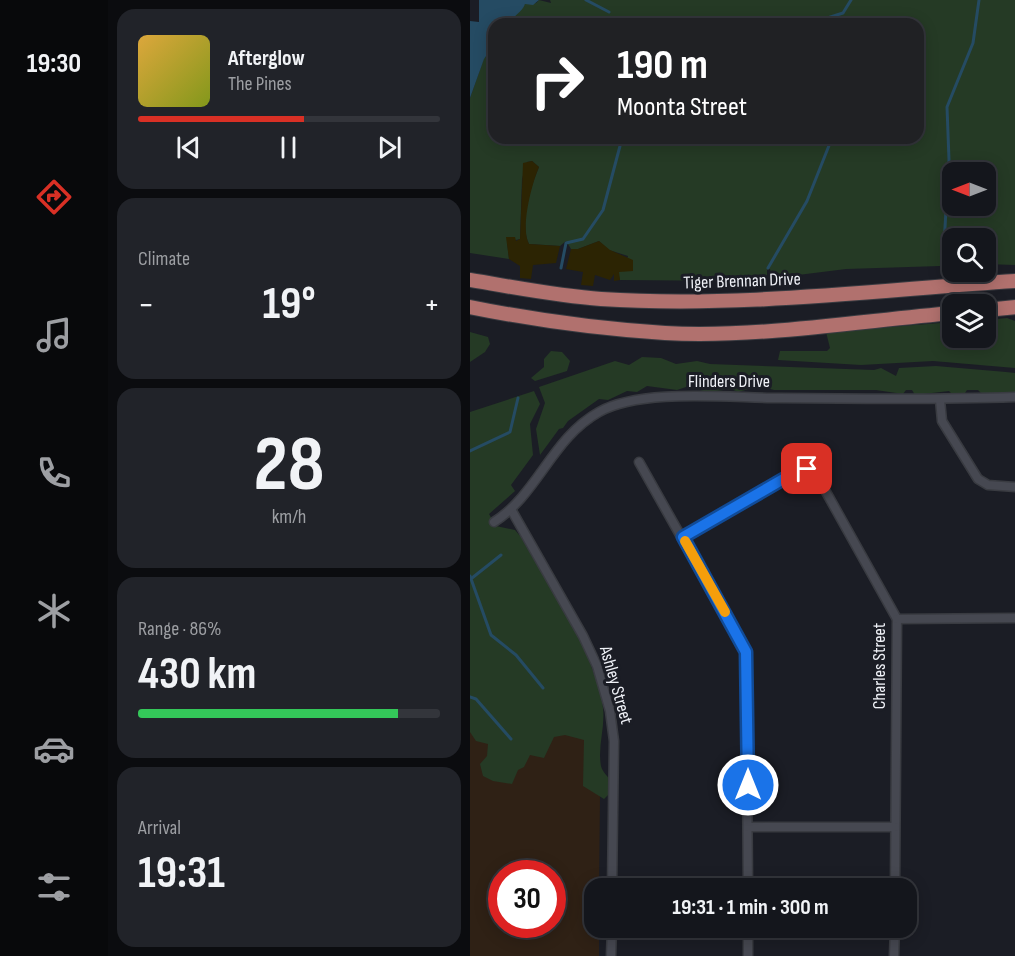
<!DOCTYPE html>
<html lang="en">
<head>
<meta charset="utf-8">
<style>
  body { margin:0; font-family:"Sofia Sans Condensed",sans-serif; background:#212329; color:#f1f3f6; height:100vh; display:flex; flex-direction:column; font-size:22px; white-space:nowrap }
  * { box-sizing:border-box; margin:0 }
  p { font-size:20px; color:#9d9fa3 }
  .icon { flex:none; width:33px; height:33px; fill:none; stroke:currentColor; stroke-width:2; stroke-linecap:round; stroke-linejoin:round }
  .map { position:relative; flex:1; overflow:hidden }
  .panel { display:flex; flex-direction:column; gap:9px; padding:9px; background:#0b0c0f; width:362px }
  .panel>* { flex:none }
  .top-card { position:absolute; left:18px; top:18px; width:436px; height:126px; border-radius:18px; box-shadow:0 3px 15px #0003,0 0 0 2px #33353b; background:#202124; color:#fff; overflow:hidden }
  .needle { width:39px; rotate:270deg }
  .fabs { position:absolute; left:472px; top:162px; display:grid; gap:12px }
  .fabs a { display:grid; place-items:center; width:54px; height:54px; border-radius:12px; background:#14161c; box-shadow:0 3px 15px #0003,0 0 0 2px #33353b; font-size:30px }
  .speed { position:absolute; left:18px; top:860px; display:flex; gap:12px; font-size:30px; font-weight:700; text-align:center }
  .speed>* { display:grid; place-content:center; width:78px; height:78px; border-radius:50%; background:#14161c; box-shadow:0 3px 15px #0003,0 0 0 2px #33353b; line-height:1 }
  .speed .limit { border:9px solid #d22; background:#fff; color:#111 }
  .pin { position:absolute; display:grid; place-items:center; width:51px; height:51px; color:#fff; margin:-26px; border-radius:12px; box-shadow:0 3px 9px #0006 }
  .me { position:absolute; width:66px; margin:-33px; rotate:0deg; stroke-linejoin:round; filter:drop-shadow(0 0 4px #0008) }
  .turn { display:flex; align-items:center; gap:21px; height:126px; padding:0 30px; font-size:27px }
  .turn .icon { width:78px; height:78px; stroke-width:2.5 }
  .turn b { display:block; font-size:42px; line-height:51px }
  .big { font-size:45px; font-weight:700; line-height:1.1 }
  .panel .widget { flex:1; display:flex; flex-direction:column; justify-content:center; gap:9px; min-width:0; padding:0 21px; border-radius:18px; background:#212329 }
  .panel .dial { align-items:center; gap:0 }
  .dial b { font-size:78px; line-height:1 }
  .song { display:flex; align-items:center; gap:18px }
  .cover { width:72px; height:72px; border-radius:9px; background:linear-gradient(135deg,hsl(40 70% 55%),hsl(70 70% 35%)) }
  .played { height:6px; border-radius:3px; background:linear-gradient(90deg,#d93025 55%,#33353b 55%) }
  .keys { display:flex; justify-content:space-around; direction:ltr }
  .heat { display:flex; justify-content:space-between; align-items:center; font-size:33px; direction:ltr }
  .charge { height:9px; border-radius:4px; background:linear-gradient(90deg,#34c759 86%,#33353b 0) }
  .trip { position:absolute; left:114px; top:878px; width:333px; height:60px; border-radius:18px; background:#14161c; box-shadow:0 3px 15px #0003,0 0 0 2px #33353b; font-weight:700; line-height:60px; text-align:center }
  main { display:flex; flex:1; min-height:0 }
  .menu { display:flex; flex-direction:column; width:108px; justify-content:space-around; align-items:center; background:#08090b; color:#9d9fa3 }
  .menu .icon { width:42px; height:42px }
  .menu .active { color:#d93025 }
  .menu b { font-size:27px; color:#f1f3f6 }
  .map>svg:first-child { display:block }
  .education { fill:#2f2115; fill-rule:evenodd }
  .green { fill:#253a25; fill-rule:evenodd }
  .sand { fill:#2c2403 }
  .water { fill:#254b63 }
  .lines { fill:none; stroke-linecap:round; stroke-linejoin:round }
  .stream { stroke:#254b63; stroke-width:3 }
  .minor-casing { stroke:#393b41; stroke-width:11 }
  .primary-casing { stroke:#393b41; stroke-width:16 }
  .minor { stroke:#464851; stroke-width:8 }
  .primary { stroke:#b1716e; stroke-width:14 }
  .route-casing { stroke:#114b97; stroke-width:15 }
  .route { stroke:#1a73e8; stroke-width:10 }
  .slow { stroke:#f59e0b; stroke-width:10 }
  .labels { text-anchor:middle; dominant-baseline:central; stroke-width:6; stroke-linejoin:round; paint-order:stroke }
  .street-label { font-size:18px; fill:#f0f2f8; stroke:#1b1d25 }
</style>
</head>
<body>
<main>
<nav class="menu">
<b>19:30</b>
<svg class="icon active" aria-label="directions" viewBox="0 0 24 24"><path d="M12 3l9 9-9 9-9-9zM9 14v-3h6M13 9l2 2-2 2"/></svg>
<svg class="icon" aria-label="music" viewBox="0 0 24 24"><path d="M9 18V5l10-2v13"/><circle cx="6" cy="18" r="3"/><circle cx="16" cy="16" r="3"/></svg>
<svg class="icon" aria-label="phone" viewBox="0 0 24 24"><path d="M5 4h4l2 5-3 2q2 4 5 5l2-3 5 2v4C11 20 4 13 5 4z"/></svg>
<svg class="icon" aria-label="climate" viewBox="0 0 24 24"><path d="M12 3v18M4 7l16 10M4 17L20 7"/></svg>
<svg class="icon" aria-label="car" viewBox="0 0 24 24"><path d="M5 17H2v-5l4-1 3-4h7l3 4 3 1v5h-3M9 17h6M6 11h13"/><circle cx="7" cy="17" r="2"/><circle cx="17" cy="17" r="2"/></svg>
<svg class="icon" aria-label="filters" viewBox="0 0 24 24"><path d="M4 7h16M4 17h16"/><circle cx="9" cy="7" r="2"/><circle cx="15" cy="17" r="2"/></svg>
</nav>
<section class="panel">
<div class="widget">
<div class="song"><i class="cover"></i><div><b>Afterglow</b><p>The Pines</p></div></div>
<div class="played"></div>
<div class="keys"><svg class="icon" aria-label="previous" viewBox="0 0 24 24"><path d="M18 5L8 12l10 7zM5 5v14"/></svg><svg class="icon" aria-label="pause" viewBox="0 0 24 24"><path d="M8 5v14M16 5v14"/></svg><svg class="icon" aria-label="next" viewBox="0 0 24 24"><path d="M6 5l10 7-10 7zM19 5v14"/></svg></div>
</div>
<div class="widget"><p>Climate</p>
<div class="heat"><a>−</a><b class="big">19°</b><a>+</a></div>
</div>
<div class="widget dial"><b>28</b><p>km/h</p></div>
<div class="widget"><p>Range · 86%</p><b class="big">430 km</b><div class="charge"></div></div>
<div class="widget"><p>Arrival</p><b class="big">19:31</b></div>
</section>
<div class="map">
<svg width="546" height="956" viewBox="0 0 546 956">
  <rect width="100%" height="100%" fill="#1b1d25"/>
  <path class="education" d="M0 724 120 727 130 797 129 888H124V927H129V956H0ZM32 873H82V924H32Z"/>
  <g class="green">
    <path d="M69 0 81 3 80 0H545V265L516 264V238H483V266H477L474 259 470 260V266L376 269 328 275 324 279 302 280 300 269 297 270V278L273 281 150 280 148 272 155 269 158 256 139 250 129 241 108 249H101L96 241 90 246 59 244C49 224 61 186 69 167L62 161 57 162 52 179 50 239 37 242 39 259 0 253V98L14 58 24 44V138H448V24H41L44 15 55 4 66 3ZM483 172H516V206H483Z"/>
    <path d="M537 318 545 321V368L463 361 391 365 308 360 310 351H357L360 348 356 332 483 322V338H516V320Z"/>
    <path d="M0 332 18 337 20 344 15 352 0 362Z"/>
    <path d="M81 351 92 352 100 361 97 371 65 381 61 378 74 367V359Z"/>
    <path d="M172 357 191 358 206 364 227 361 240 364 404 370 411 368 426 376 429 368 466 366 536 372 545 373V395L541 396 535 392 526 397 514 396 508 390H497L493 396H484L479 391 445 395 442 390H436L433 394 406 390H304L290 386 268 392 261 389 238 392 216 387 207 390 177 386 167 392 157 391 138 400 129 399 98 421 93 428 89 429 70 455 66 429 75 403 69 387 145 361 159 365Z"/>
    <path d="M64 391 70 404 60 424 63 455 41 485 45 491 19 514 26 526 45 530 51 537C80 590 120 643 132 702 137 724 127 745 131 766 132 771 138 777 141 781V792L134 799 113 786 114 740 95 735 84 737 74 758 60 755 54 767 48 770 42 784 23 781 13 776 10 764 17 756 18 744 6 741 0 732V412Z"/>
  </g>
  <g class="sand">
    <path d="M62 161 69 167C62 183 50 228 59 244L90 246 86 263 63 265 61 279 50 278V266L39 259 36 237H45L46 241 50 239 53 163Z"/>
    <path d="M129 241 140 250 163 260V271L149 272 150 280 144 281V274L140 280 125 275 123 286 111 285 113 272 96 269 101 249H108Z"/>
  </g>
  <path class="water" d="M9 0H69L63 5 55 4C52 13 43 14 41 24H24V44L14 59 0 98V21L9 22Z"/>
  <g class="lines">
    <g class="stream">
      <path d="M116 0 139 12"/>
      <path d="M347 24 348 21 373 13 381 0"/>
      <path d="M473 261 479 160 477 107 503 43 509 0"/>
      <path d="M91 268 96 243 113 239 133 210 150 146 145 138"/>
      <path d="M298 268 337 201 362 138"/>
      <path d="M0 451 40 432 48 398"/>
      <path d="M0 576 21 635 46 655 73 688"/>
      <path d="M2 578 31 555"/>
      <path d="M0 697 6 699 41 739"/>
    </g>
    <g class="minor-casing">
      <g id="minor">
        <path d="M470 400 472 421 508 479 518 485 546 487"/>
        <path d="M169 462 276 652 278 888"/>
        <path d="M42 511 113 636 127 666 140 711 144 741 142 888"/>
        <path d="M24 522C68 494 82 438 129 412 171 388 260 398 309 398 388 399 467 400 546 397"/>
        <path d="M213 537 329 470 337 469 346 474 427 619 425 888"/>
        <path d="M427 619 546 618"/>
        <path d="M278 827H425"/>
        <path d="M278 927V956"/>
        <path d="M141 956 142 927"/>
        <path d="M424 956 425 927"/>
      </g>
    </g>
    <g class="primary-casing">
      <g id="primary">
        <path d="M0 280C43 287 87 296 131 299 269 308 408 290 546 281"/>
        <path d="M0 307C64 320 130 329 195 333 288 338 390 321 483 313"/>
        <path d="M516 310 546 307"/>
      </g>
    </g>
    <use href="#minor" class="minor"/>
    <use href="#primary" class="primary"/>
  </g>
  <g class="lines">
    <g class="route-casing">
      <path id="route" d="M278 785 276 652 213 537 329 470 337 469"/>
    </g>
    <use href="#route" class="route"/>
    <path class="slow" d="M215 541 255 612"/>
  </g>
  <g class="labels">
    <g class="street-label">
      <text transform="translate(272 281) rotate(-2)">Tiger Brennan Drive</text>
      <text x="259" y="381">Flinders Drive</text>
      <text transform="translate(409 666) rotate(-90)">Charles Street</text>
      <text transform="translate(146 685) rotate(74)">Ashley Street</text>
    </g>
  </g>
</svg>
<div class="fabs">
<a><svg class="needle" viewBox="-14 -14 28 28"><path d="M0-13l5 13h-10z" fill="#e53935"/><path d="M0 13l5-13h-10z" fill="#9d9fa3"/></svg></a>
<a><svg class="icon" aria-label="search" viewBox="0 0 24 24"><circle cx="10" cy="10" r="6"/><path d="M15 15l6 6"/></svg></a>
<a><svg class="icon" aria-label="layers" viewBox="0 0 24 24"><path d="M12 4l9 5-9 5-9-5zM3 14l9 5 9-5"/></svg></a>
</div>
<div class="speed"><div class="limit">30</div></div>
<div class="pin" style="left:337px;top:469px;background:#d93025"><svg class="icon" aria-label="arrive" viewBox="0 0 24 24"><path d="M6 21V4h12l-3 4 3 4H6"/></svg></div>
<svg class="me" style="left:278px;top:785px" viewBox="-20 -20 40 40"><circle r="17" fill="#1a73e8" stroke="#fff" stroke-width="3"/><path d="M0-11L8 9 0 5-8 9z" fill="#fff"/></svg>
<div class="trip">19:31 · 1 min · 300 m</div>
<div class="top-card">
<div class="turn"><svg class="icon" aria-label="right" viewBox="0 0 24 24"><path d="M7 20v-9h11M14 6l5 5-5 5"/></svg><div><b>190 m</b>Moonta Street</div></div>
</div>
</div>
</main>
</body>
</html>
